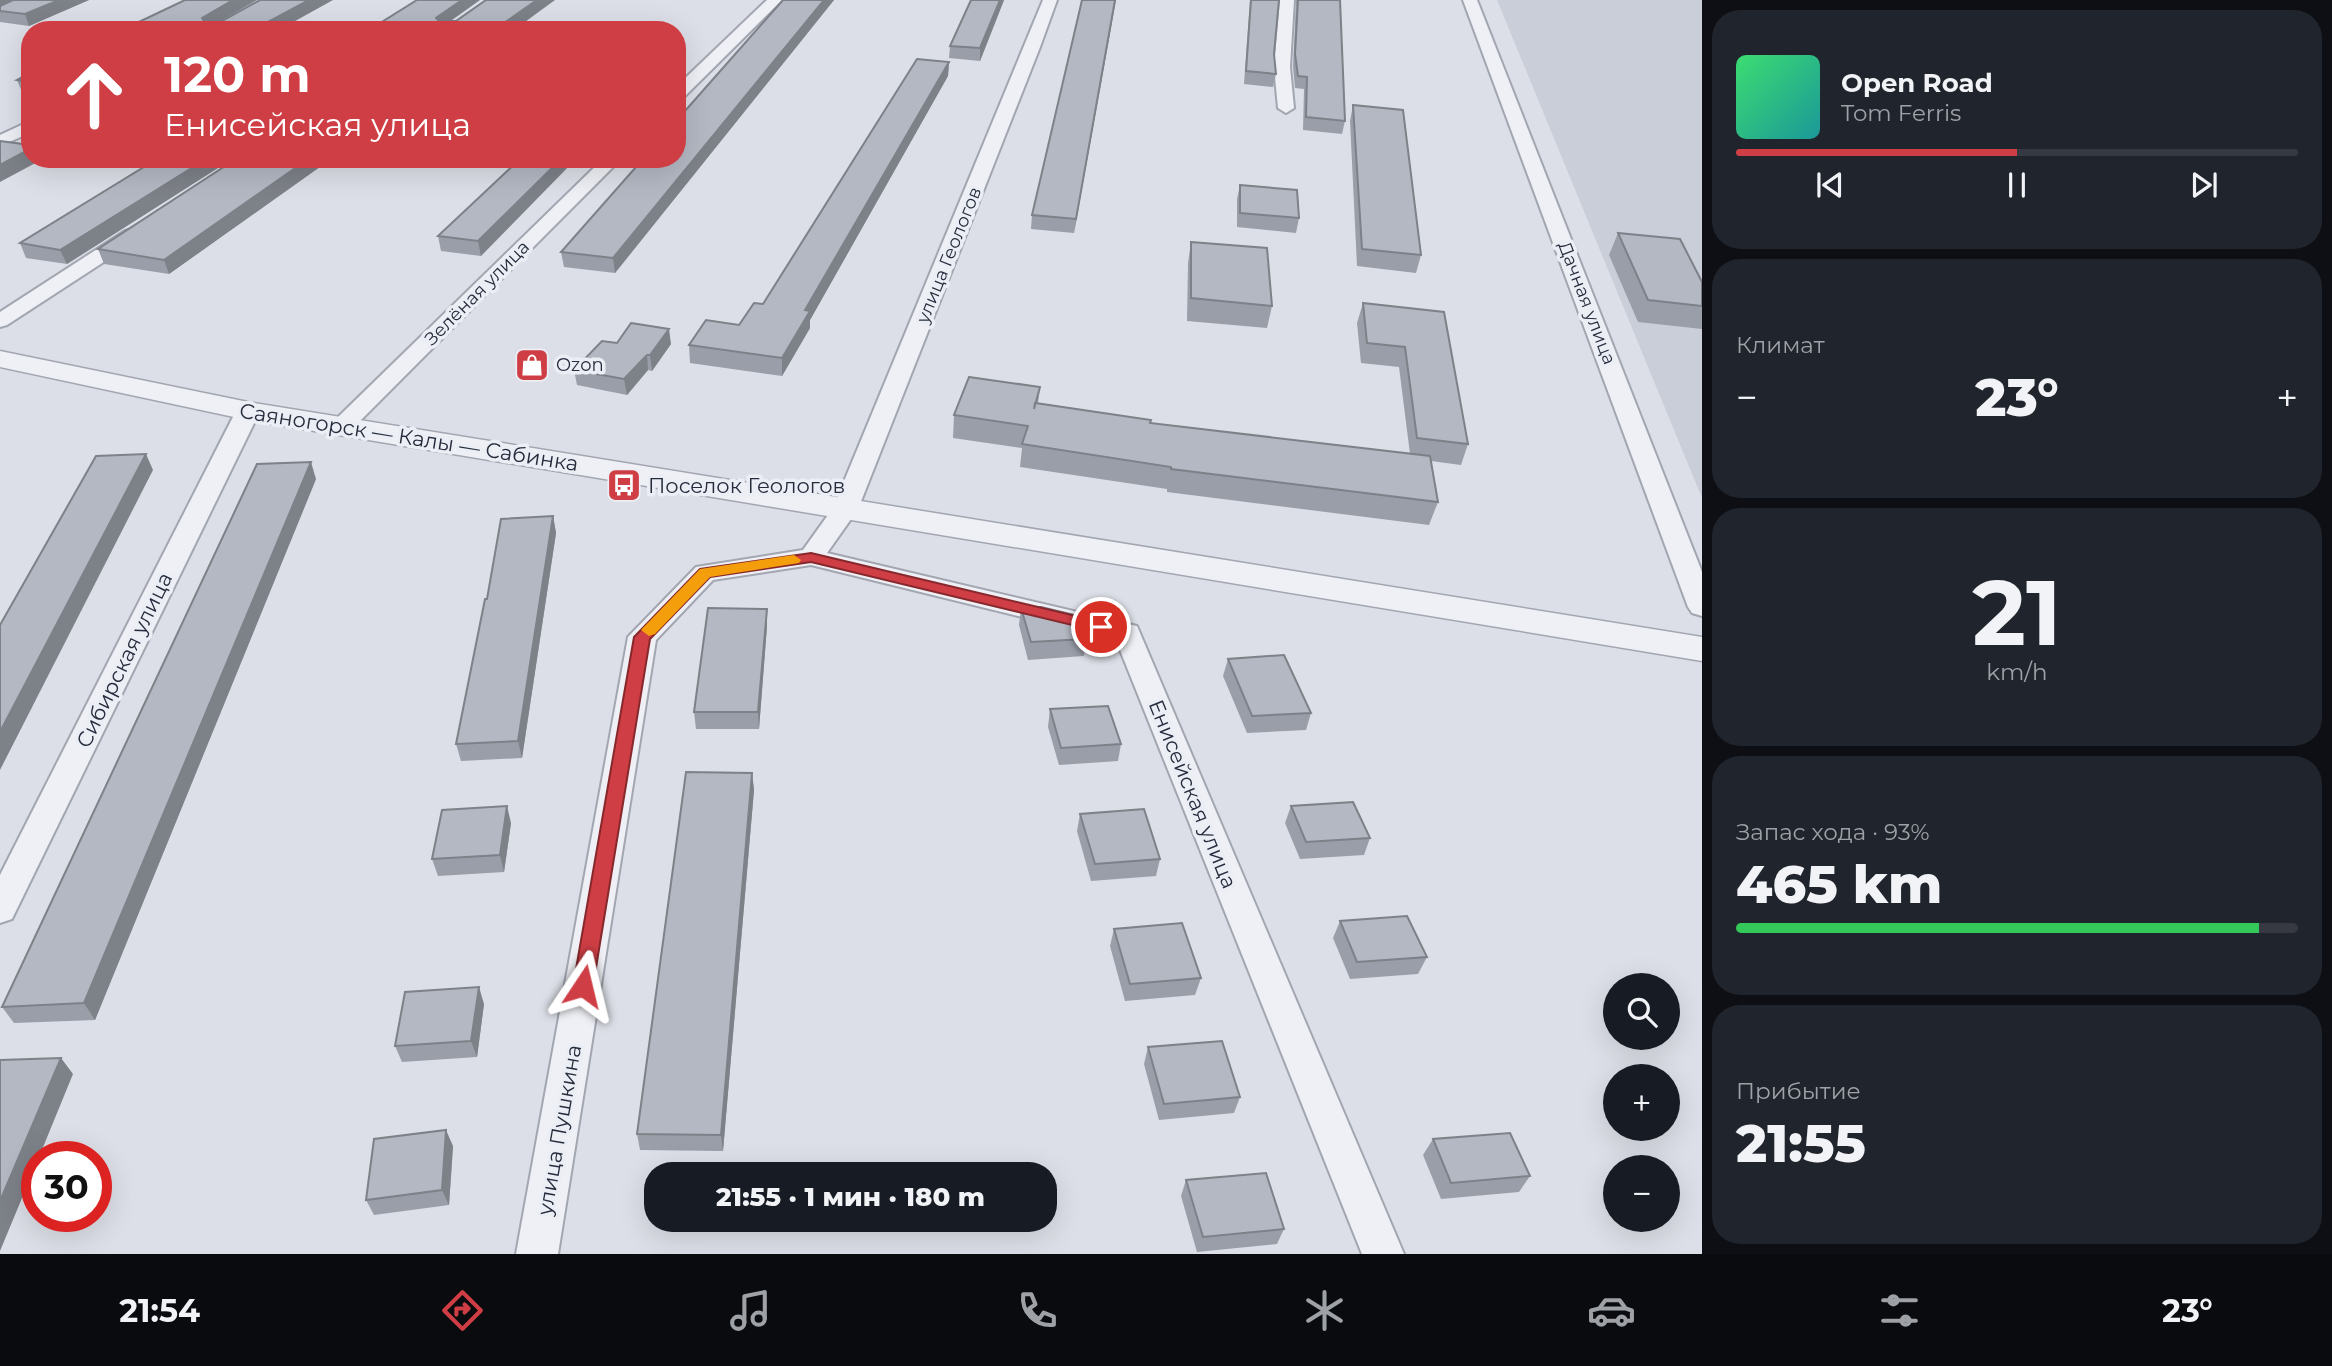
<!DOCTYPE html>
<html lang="ru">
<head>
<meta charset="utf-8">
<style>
  body { margin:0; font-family:Montserrat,sans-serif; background:#20242c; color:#f1f3f6; height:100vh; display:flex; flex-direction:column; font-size:26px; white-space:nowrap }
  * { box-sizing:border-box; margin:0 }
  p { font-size:23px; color:#9ea1a6 }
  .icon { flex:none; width:38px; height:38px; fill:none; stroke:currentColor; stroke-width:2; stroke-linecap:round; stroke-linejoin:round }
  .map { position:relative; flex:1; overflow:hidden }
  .drawer { display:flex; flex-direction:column; gap:10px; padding:10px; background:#0d0f14; width:630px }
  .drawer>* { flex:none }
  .top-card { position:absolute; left:21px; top:21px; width:665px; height:147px; border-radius:28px; box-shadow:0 7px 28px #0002; background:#ce3e44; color:#fff; overflow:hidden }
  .controls { position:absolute; left:1603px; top:973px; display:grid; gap:14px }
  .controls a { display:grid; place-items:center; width:77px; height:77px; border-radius:50%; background:#171b24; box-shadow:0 7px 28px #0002; font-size:35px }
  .speed { position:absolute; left:21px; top:1141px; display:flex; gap:14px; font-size:35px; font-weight:700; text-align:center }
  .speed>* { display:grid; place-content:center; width:91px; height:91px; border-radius:50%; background:#171b24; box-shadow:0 7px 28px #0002; line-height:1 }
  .speed .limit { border:10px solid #d22; background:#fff; color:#111 }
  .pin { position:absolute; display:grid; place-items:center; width:60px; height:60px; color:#fff; margin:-30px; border:4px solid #fff; border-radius:50%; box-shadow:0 2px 7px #0007 }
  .me { position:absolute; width:77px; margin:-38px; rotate:10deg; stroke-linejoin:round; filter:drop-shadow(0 0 5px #0008) }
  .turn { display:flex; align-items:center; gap:24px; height:147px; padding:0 28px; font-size:32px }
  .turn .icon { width:91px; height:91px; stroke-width:2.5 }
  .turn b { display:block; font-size:49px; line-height:60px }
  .big { font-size:52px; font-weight:800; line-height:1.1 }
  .drawer .widget { flex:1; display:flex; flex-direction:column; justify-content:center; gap:10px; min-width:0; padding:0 24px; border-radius:28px; background:#20242c }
  .drawer .dial { align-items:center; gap:0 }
  .dial b { font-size:91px; line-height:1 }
  .song { display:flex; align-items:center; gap:21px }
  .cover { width:84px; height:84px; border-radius:10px; background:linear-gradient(135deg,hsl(140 70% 55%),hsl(180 70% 35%)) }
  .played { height:7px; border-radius:4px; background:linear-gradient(90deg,#ce3e44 50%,#363941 50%) }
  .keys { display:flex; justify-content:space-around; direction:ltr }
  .heat { display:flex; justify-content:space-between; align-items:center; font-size:38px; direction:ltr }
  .charge { height:10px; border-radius:5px; background:linear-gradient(90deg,#34c759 93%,#363941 0) }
  .trip { position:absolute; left:644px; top:1162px; width:413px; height:70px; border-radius:28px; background:#171b24; box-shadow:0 7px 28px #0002; font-weight:800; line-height:70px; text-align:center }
  .tab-bar { display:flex; height:112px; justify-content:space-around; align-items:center; background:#090b0e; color:#9ea1a6 }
  .tab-bar .icon { width:49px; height:49px }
  .tab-bar .current { color:#ce3e44 }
  .tab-bar b { font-size:32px; color:#f1f3f6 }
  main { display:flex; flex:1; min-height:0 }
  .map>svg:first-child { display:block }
  .built { fill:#caced8 }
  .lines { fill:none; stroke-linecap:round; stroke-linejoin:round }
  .minor-casing { stroke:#a2a6b1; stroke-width:4 }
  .tertiary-casing { stroke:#a2a6b1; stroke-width:3 }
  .minor { fill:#eff0f5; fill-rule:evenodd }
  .tertiary { fill:#eff0f5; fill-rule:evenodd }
  .wall { fill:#9a9ea8 }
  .shaded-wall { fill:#7d8188 }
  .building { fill:#b3b8c3; stroke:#7d8188; stroke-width:2 }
  .route { fill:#ce3e44; stroke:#86282c; stroke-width:2 }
  .slow { fill:#f59e0b }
  .labels { text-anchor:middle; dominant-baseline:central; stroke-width:7; stroke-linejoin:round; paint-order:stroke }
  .far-street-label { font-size:18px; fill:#262c3d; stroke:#ebeef4 }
  .far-poi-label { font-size:18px; fill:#262c3d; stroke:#ebeef4; text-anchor:start }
  .street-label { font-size:21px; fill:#262c3d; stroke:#ebeef4 }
  .poi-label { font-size:21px; fill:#262c3d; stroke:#ebeef4; text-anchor:start }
</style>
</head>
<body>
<main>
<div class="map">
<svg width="1702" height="1254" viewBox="0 0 1702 1254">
  <rect width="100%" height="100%" fill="#dcdfe7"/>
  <path class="built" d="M1497 0H1702V498Z"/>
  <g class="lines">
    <g class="minor-casing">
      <g id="minor">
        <path d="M767 0H782L683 98 677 100V86Z"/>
        <path d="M1043 0H1057L1040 47 858 509 827 553 1137 626 1404 1254H1362L1116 640 811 565 713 580 656 640 558 1254H516L628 637 696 567 803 550 833 508Z"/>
        <path d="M1280 0H1294L1290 67 1294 108 1286 113 1278 108 1274 67Z"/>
        <path d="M1463 0H1477L1702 572V616L1692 613 1688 607Z"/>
        <path d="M30 121V133L0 146V135Z"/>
        <path d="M603 159H621L350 431H334L330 426 334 421Z"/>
        <path d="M132 229 139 231 141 235 139 239 7 325 0 327V312L125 231Z"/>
        <path d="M248 404 256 406 260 411 12 919 0 923V875L236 411 240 406Z"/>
      </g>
    </g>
    <g class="tertiary-casing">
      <path id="tertiary" d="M0 351 248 402 1702 637V661L248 420 0 367Z"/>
    </g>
    <use href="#minor" class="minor"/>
    <use href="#tertiary" class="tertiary"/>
  </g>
  <g class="wall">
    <path d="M0 0H89L29 26 0 22Z"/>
    <path d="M783 0H834L615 273 564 267 561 252Z"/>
    <path d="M1004 0 980 61 949 58 950 46Z"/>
    <path d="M1250 0H1279L1274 54 1276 74 1273 87 1244 84Z"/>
    <path d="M1296 0H1340L1345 121 1342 134 1303 130 1304 89 1295 88 1293 67Z"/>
    <path d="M1112 21 1074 233 1031 229 1032 215Z"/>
    <path d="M949 62 948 76 810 320V328L782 376 690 363 689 345 739 325 763 304Z"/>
    <path d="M30 73V94L22 92 17 80Z"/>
    <path d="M1353 105 1421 255 1416 273 1357 266 1350 121Z"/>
    <path d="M157 159H232L67 264 26 258 20 243Z"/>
    <path d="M236 159H331L169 274 104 264 98 249Z"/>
    <path d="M520 159 481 256 441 251 438 236Z"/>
    <path d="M1240 185 1299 218 1296 233 1237 227V199Z"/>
    <path d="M1618 233 1702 282V329L1638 322 1609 255Z"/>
    <path d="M1191 242 1272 306 1267 328 1187 321 1188 263Z"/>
    <path d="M1363 303 1444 312 1468 444 1461 465 1431 461 1438 502 1429 525 1167 492V489L1020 467 1022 448 953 438 954 415 1040 387 1038 404 1150 423 1410 454 1399 367 1361 363 1357 323Z"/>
    <path d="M617 343 671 344 652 371 648 370 627 395 577 385 574 370Z"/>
    <path d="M316 479 95 1020 14 1023 2 1007Z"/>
    <path d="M553 516 556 533 522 758 461 761 456 744Z"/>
    <path d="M1021 608 1086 639 1084 656 1028 660 1019 625Z"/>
    <path d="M767 626 759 729H696L694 712Z"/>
    <path d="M1228 659 1311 713 1306 730 1247 733 1223 676Z"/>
    <path d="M1050 709 1121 744 1118 761 1059 765 1048 727Z"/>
    <path d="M752 773 754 790 723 1151 640 1150 637 1134Z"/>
    <path d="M1291 806 1370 838 1364 855 1300 859 1285 823Z"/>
    <path d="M1080 814 1160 859 1156 876 1091 881 1077 831Z"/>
    <path d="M511 823 504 872 438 876 432 859Z"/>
    <path d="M1340 921 1427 957 1418 974 1350 979 1333 938Z"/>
    <path d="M1114 929 1201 978 1195 995 1125 1001 1110 946Z"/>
    <path d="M484 1004 477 1057 402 1062 395 1046Z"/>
    <path d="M1148 1047 1240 1097 1234 1113 1159 1120 1144 1064Z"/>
    <path d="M1433 1139 1530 1176 1519 1192 1441 1199 1423 1155Z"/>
    <path d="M453 1146 449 1205 374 1215 366 1200Z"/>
    <path d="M1186 1180 1284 1229 1277 1244 1197 1252 1181 1196Z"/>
  </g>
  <g class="shaded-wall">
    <path d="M0 0H15L0 6Z"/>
    <path d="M59 0H89L29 26 25 14Z"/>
    <path d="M233 0H257L205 30 202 18Z"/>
    <path d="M309 0H333L279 30H253Z"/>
    <path d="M462 0H480L438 30 436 18Z"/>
    <path d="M537 0H555L514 30H494Z"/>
    <path d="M824 0H834L615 273 613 258Z"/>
    <path d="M1000 0H1004L980 61V48Z"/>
    <path d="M1115 0H1116L1074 233 1076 219Z"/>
    <path d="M949 62 948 76 810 320V328L782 376V358L805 310Z"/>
    <path d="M30 149V159L41 160 0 182V165Z"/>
    <path d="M206 159H232L67 264 60 250Z"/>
    <path d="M308 159H331L169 274 164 260Z"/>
    <path d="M561 159H576L481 256 478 241Z"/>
    <path d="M669 329 671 344 652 371 650 355Z"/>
    <path d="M647 355 648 370 627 395 624 379Z"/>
    <path d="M146 454 153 470 0 770V732Z"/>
    <path d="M311 462 316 479 95 1020 84 1003Z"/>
    <path d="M553 516 556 533 522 758 518 741Z"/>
    <path d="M767 609V626L759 729 758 712Z"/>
    <path d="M752 773 754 790 723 1151 721 1135Z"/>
    <path d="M507 806 511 823 504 872 500 855Z"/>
    <path d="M479 987 484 1004 477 1057 471 1041Z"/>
    <path d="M61 1058 73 1074 39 1157H37V1162L0 1251V1201Z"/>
    <path d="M446 1130 453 1146 449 1205 442 1190Z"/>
  </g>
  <g class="building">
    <path d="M13 0H59L25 14 0 11V6Z"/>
    <path d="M185 0H233L202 18 204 21H222L260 0H309L253 30H122Z"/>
    <path d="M417 0H462L436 18 439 21H456L486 0H537L494 30H369Z"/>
    <path d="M783 0H824L613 258 561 252 643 159H677V120Z"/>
    <path d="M971 0H1000L980 48 950 46Z"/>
    <path d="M1082 0H1115L1076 219 1032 215Z"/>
    <path d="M1251 0H1279L1274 54 1276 74 1246 71Z"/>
    <path d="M1298 0H1340L1345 121 1306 117 1307 77 1298 76 1295 54Z"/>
    <path d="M917 59 949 62 805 310 810 311 782 358 689 345 706 320 739 325 754 303 763 304Z"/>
    <path d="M30 73V82L17 80Z"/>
    <path d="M1353 105 1403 110 1421 255 1362 249Z"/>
    <path d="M0 141 30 145V149L0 165Z"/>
    <path d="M157 159H206L60 250 20 243Z"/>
    <path d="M236 159H308L164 260 98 249Z"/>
    <path d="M520 159H561L478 241 438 236Z"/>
    <path d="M1240 185 1297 190 1299 218 1240 213Z"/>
    <path d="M1618 233 1680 239 1702 282V306L1648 300Z"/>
    <path d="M1191 242 1267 248 1272 306 1191 298Z"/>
    <path d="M1363 303 1444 312 1468 444 1417 438 1405 347 1367 343Z"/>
    <path d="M631 323 669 329 650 355H647L624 379 574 370 602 341 617 343Z"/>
    <path d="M969 377 1040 387 1034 409 1035 403 1151 420 1150 423 1430 456 1438 502 1171 469V467L1022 444 1028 426 954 415Z"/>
    <path d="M146 454 0 732V625L96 456Z"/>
    <path d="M311 462 84 1003 2 1007 257 464Z"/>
    <path d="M553 516 518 741 456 744 485 599H487L501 519Z"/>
    <path d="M1041 607 1079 616 1086 639 1031 642 1021 608Z"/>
    <path d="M708 608 767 609 758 712H694Z"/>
    <path d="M1284 655 1311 713 1252 716 1228 659Z"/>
    <path d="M1108 706 1121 744 1061 748 1050 709Z"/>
    <path d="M686 772 752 773 721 1135 637 1134Z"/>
    <path d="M1353 802 1370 838 1306 842 1291 806Z"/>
    <path d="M507 806 500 855 432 859 442 810Z"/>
    <path d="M1144 809 1160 859 1095 864 1080 814Z"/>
    <path d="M1407 916 1427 957 1357 962 1340 921Z"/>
    <path d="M1182 923 1201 978 1130 984 1114 929Z"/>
    <path d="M479 987 471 1041 395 1046 405 992Z"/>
    <path d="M1222 1041 1240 1097 1164 1104 1148 1047Z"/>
    <path d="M61 1058 0 1201V1060Z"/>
    <path d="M446 1130 442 1190 366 1200 374 1139Z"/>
    <path d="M1510 1133 1530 1176 1451 1183 1433 1139Z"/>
    <path d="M1266 1173 1284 1229 1203 1237 1186 1180Z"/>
  </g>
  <path class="route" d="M811 553 1101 622 1109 627 1101 632 811 562 710 577 650 639 593 986 590 992 583 995 576 992 573 986 634 637 700 569Z"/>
  <path class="slow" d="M794 555 801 560 799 563 710 577 655 634 649 636 641 630 700 569Z"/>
  <defs>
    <g id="shop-square" transform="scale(1.75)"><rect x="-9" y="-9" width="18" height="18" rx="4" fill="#ce3e44" stroke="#ebeef4"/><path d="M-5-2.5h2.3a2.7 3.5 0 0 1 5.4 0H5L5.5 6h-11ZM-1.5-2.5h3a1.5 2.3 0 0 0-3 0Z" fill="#fff"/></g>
    <g id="bus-square" transform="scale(1.75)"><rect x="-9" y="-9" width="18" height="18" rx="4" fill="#ce3e44" stroke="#ebeef4"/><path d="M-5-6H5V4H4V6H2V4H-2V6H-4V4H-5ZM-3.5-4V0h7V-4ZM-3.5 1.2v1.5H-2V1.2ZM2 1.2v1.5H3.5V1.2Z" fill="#fff"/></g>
  </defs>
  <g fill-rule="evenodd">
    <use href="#shop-square" x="532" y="365"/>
    <use href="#bus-square" x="624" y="485"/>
  </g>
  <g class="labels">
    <g class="far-street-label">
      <text transform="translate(949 255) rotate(-68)">улица Геологов</text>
      <text transform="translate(477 293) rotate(-45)">Зелёная улица</text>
      <text transform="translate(1587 303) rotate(69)">Дачная улица</text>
    </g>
    <g class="far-poi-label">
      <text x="556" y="365">Ozon</text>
    </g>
    <g class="street-label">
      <text transform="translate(409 437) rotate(9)">Саяногорск — Калы — Сабинка</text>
      <text transform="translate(124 660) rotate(-64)">Сибирская улица</text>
      <text transform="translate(1193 794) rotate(68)">Енисейская улица</text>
      <text transform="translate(559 1130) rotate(-80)">улица Пушкина</text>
    </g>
    <g class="poi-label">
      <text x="648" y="485">Поселок Геологов</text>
    </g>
  </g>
</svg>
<div class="controls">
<a><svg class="icon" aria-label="search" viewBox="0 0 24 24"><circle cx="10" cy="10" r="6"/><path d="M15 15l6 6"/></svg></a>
<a>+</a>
<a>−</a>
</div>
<div class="speed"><div class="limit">30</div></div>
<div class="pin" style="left:1101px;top:627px;background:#d93025"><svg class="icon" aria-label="arrive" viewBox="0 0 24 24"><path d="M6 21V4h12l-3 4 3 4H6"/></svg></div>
<svg class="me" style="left:583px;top:986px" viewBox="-20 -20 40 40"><path d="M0-17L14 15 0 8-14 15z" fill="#ce3e44" stroke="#fff" stroke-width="4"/></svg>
<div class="trip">21:55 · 1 мин · 180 m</div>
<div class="top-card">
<div class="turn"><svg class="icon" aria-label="ahead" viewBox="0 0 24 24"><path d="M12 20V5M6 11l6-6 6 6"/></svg><div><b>120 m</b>Енисейская улица</div></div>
</div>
</div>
<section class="drawer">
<div class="widget">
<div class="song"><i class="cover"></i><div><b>Open Road</b><p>Tom Ferris</p></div></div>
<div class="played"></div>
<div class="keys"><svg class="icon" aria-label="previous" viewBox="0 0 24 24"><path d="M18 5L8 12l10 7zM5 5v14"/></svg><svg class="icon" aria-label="pause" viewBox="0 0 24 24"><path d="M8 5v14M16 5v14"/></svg><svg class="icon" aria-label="next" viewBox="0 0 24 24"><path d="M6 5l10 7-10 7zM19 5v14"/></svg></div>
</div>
<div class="widget"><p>Климат</p>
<div class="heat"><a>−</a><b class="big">23°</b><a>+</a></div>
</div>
<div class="widget dial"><b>21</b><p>km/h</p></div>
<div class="widget"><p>Запас хода · 93%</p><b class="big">465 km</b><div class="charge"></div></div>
<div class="widget"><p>Прибытие</p><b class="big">21:55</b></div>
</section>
</main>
<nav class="tab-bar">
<b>21:54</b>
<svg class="icon current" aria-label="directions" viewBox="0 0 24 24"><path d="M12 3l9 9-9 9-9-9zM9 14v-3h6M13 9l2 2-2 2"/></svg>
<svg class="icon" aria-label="music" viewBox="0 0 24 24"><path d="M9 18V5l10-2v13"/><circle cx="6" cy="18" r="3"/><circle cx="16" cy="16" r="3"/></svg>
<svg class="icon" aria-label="phone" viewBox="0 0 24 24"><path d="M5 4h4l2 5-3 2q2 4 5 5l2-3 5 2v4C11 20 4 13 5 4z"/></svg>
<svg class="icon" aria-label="climate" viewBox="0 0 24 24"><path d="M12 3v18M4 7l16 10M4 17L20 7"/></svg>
<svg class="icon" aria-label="car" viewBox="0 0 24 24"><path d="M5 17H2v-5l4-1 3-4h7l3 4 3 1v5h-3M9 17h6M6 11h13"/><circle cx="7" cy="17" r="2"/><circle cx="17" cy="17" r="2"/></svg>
<svg class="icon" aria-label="filters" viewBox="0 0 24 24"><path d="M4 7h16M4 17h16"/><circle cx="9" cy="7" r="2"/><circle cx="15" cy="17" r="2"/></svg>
<b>23°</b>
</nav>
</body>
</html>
